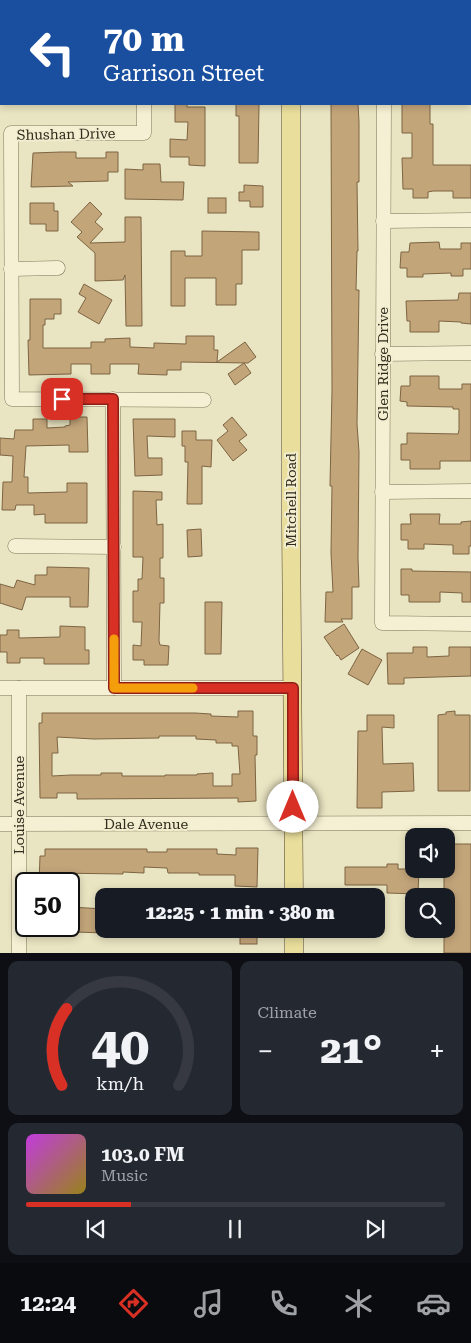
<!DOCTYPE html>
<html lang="en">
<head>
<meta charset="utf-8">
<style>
  body { margin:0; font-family:"Roboto Serif",serif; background:#242831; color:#f1f3f6; height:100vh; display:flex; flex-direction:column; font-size:19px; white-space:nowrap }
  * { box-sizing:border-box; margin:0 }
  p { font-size:16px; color:#9ea1a6 }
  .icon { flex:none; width:28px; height:28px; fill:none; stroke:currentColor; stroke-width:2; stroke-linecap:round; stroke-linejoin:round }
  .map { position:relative; height:953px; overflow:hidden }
  .drawer { display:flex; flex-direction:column; gap:8px; padding:8px; background:#0d0f14; flex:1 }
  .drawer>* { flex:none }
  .hud { position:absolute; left:0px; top:0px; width:471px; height:105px; box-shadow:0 2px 8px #0003; background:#1a4fa0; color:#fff; overflow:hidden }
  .tools { position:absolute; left:405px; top:828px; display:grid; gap:10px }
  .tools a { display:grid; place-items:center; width:50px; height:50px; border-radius:10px; background:#171b24; box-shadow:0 2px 8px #0003; font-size:25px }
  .speed { position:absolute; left:15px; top:872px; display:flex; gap:10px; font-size:25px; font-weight:700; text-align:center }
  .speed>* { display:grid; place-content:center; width:65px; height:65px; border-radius:50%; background:#171b24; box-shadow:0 2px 8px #0003; line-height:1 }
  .speed .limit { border:2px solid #111; border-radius:8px; background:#fff; color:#111 }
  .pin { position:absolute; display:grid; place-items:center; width:42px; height:42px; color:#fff; margin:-21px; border-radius:10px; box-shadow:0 2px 8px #0006 }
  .me { position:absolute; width:55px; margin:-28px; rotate:0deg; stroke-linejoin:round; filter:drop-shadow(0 0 4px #0008) }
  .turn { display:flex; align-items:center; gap:18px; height:105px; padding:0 20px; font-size:22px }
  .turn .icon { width:65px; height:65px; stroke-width:2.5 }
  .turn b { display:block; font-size:35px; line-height:42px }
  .big { font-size:38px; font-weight:800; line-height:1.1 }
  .drawer .card { flex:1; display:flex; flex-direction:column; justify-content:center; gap:8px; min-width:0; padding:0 18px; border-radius:10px; background:#242831 }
  .drawer .dial { align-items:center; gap:0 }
  .dial svg { height:130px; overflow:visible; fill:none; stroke:#363941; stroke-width:7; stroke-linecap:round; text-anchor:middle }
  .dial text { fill:#f1f3f6; stroke:none }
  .song { display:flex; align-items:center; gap:15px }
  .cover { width:60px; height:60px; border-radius:8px; background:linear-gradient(135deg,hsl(290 70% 55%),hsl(50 70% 35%)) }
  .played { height:5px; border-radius:2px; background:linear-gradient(90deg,#d93025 25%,#363941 25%) }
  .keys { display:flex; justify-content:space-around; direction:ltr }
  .heat { display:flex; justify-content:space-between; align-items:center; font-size:28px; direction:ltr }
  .drawer .tiles { flex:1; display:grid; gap:8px; grid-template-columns:1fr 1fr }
  .card:last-child { grid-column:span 2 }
  .trip { position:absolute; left:95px; top:888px; width:290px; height:50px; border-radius:10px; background:#171b24; box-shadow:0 2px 8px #0003; font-weight:800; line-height:50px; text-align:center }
  .tabs { display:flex; height:80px; justify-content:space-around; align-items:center; background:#090b0e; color:#9ea1a6 }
  .tabs .icon { width:35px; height:35px }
  .tabs .current { color:#d93025 }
  .tabs b { font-size:22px; color:#f1f3f6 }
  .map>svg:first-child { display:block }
  .building { fill:#c3a57a; stroke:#7d6443; fill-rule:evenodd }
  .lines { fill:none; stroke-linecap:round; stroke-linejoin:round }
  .minor-casing { stroke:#80755a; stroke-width:15 }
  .major-casing { stroke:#4e432e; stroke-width:19 }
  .minor { stroke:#f5f0d3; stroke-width:14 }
  .major { stroke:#e9de9b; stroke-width:18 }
  .route-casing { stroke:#8d1f18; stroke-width:12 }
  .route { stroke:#d93025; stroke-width:9 }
  .slow { stroke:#f59e0b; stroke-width:9 }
  .labels { text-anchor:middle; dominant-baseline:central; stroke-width:4; stroke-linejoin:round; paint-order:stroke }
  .street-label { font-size:14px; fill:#312a1d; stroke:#f1edcf }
</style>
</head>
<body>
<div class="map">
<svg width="471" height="953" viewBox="0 0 471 953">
  <rect width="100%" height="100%" fill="#e9e4c1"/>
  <g class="building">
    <path d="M175 104H187V107H205V166L189 165V157H170V139L187 140 188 122H175Z"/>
    <path d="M236 104H259L258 163H239V116H236Z"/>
    <path d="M331 104H358L359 122V182H357L358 251H357L356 290H359L357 424 359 452 358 558 359 587H352V619H341L343 622H325L326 592H333L331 553 332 486H330L332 390Z"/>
    <path d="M402 104H430V124H433V165H471V198H453V191H433L428 192V198H413V189H403L402 158H412V133H402Z"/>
    <path d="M61 152H76V158H106V152H118V172H108V181L68 182 73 186 31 187 33 153Z"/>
    <path d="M143 164H160L161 182H184L183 200 125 199V169L143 170Z"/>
    <path d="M244 185 263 186V207H250V201H239V192H244Z"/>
    <rect x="208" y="198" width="18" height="15"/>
    <path d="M90 202 102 214 95 222 103 229 90 243 125 242V217H141L142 326H126L125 275 123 280 95 281V253L77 237 82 232 71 222Z"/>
    <path d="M30 203H54V211H58V231H46V224H30Z"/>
    <path d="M202 231 259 232V250H242V284H236V305H216V278H185V306H171V251H185V256H202Z"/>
    <path d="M439 242 440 249H461V243H471V269H463V276H451V273L423 274V277H407V268H400L401 252H409L410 243Z"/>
    <path d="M84 284 112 300 99 324 78 312 86 298 79 294Z"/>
    <path d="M459 293H471V324L461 323V322L439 321V332H410V321H407L406 301 458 300Z"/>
    <path d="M30 299H61V314H54V319H45V325H43V348H91V342H105V339L130 338V347L154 348V343L186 344V336H214V350H218L217 362 245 342 256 357 248 363 181 362V370H167V375L138 374 139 364H110V374H91V364H71V374L29 375 28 340H30Z"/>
    <path d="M244 363 251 373 235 385 228 374Z"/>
    <path d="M410 376H439V389H462V384H471V461H440V469H410V460H401V444H407V433L458 434 459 430V409H453V407L407 406V402L400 401 401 386H410Z"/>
    <path d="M70 417H87L88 452H69V445L26 446 24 477H28V493L67 492V483H87V523H45V514L34 515V505H16L15 510H2L3 482H12L13 456 0 455V438L14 439 15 430H33V419H47V428L65 427V426L70 425Z"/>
    <path d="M232 417 247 435 239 441 247 450 233 461 217 440 228 431 223 425Z"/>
    <path d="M133 419H175V437L147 436 148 458H162V475L135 476Z"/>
    <path d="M182 431H196V440H212L211 467 202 466V504H187L188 462H185V446H182Z"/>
    <path d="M133 491 162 492V500H156L157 525 163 524V558H160V578H164V603H160L159 641 160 645 169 646 168 665H144V660H133V645L141 646 142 622H133V591H138V579H142L143 557H133Z"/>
    <path d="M410 514H440L439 524H461V522L471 521V546H469V554H453V545L424 544V549H408V540H401V524H411Z"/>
    <path d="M201 529 202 556 188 557 187 530Z"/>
    <path d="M47 567 89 568 88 607H70V597H26L22 610 0 603V584L14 588 17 580 35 585V575H47Z"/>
    <path d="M401 569H412V571L471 572V602H462V593L440 592V602H409V595H401Z"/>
    <path d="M205 602H222L221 654H205Z"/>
    <path d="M344 624 359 648 341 660 338 655 337 656 324 637Z"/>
    <path d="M60 626 85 627V650H89V664H44V658H20V663H7V652H0V635H7V630H19V638L60 637Z"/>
    <path d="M413 647H427V657L449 656V647H471V676L404 678V684H388L387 653H413Z"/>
    <path d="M362 649 382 660 368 685 348 674Z"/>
    <path d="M238 711H253V736H257V755H255L256 801 238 802V798L77 799V793H57V798H40L39 723H42V713H195L211 714V716L238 717ZM159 736H196V739L216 740V743H232V746H238L240 774H232V786H213V773L197 774V775H165V776H122V773H101V775H71L52 776V753H58L57 737 94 739 159 738Z"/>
    <path d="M455 711V715H470V791H438V715L446 714V712Z"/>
    <path d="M367 715H394V728L382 727 383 764 413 763 414 791 382 792V808H357L358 731H367Z"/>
    <path d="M446 844H471V953H444V929H446V896H444V869H446Z"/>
    <path d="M236 848H258L257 887 235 886V875H199V873H168L167 868 144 867V873L123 872V874L53 873V884H39L40 856H45V849H147V852H167V849H217V854L236 855Z"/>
    <path d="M387 864H398V869H419L418 894 387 893V885H345V867H387Z"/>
    <path d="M70 907 104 909V933L76 932V928H69Z"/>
    <rect x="240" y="929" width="17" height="15"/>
  </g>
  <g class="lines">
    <g class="minor-casing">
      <g id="minor">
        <path d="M0 1H90"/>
        <path d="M470 35 471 36"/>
        <path d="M144 104V133H11L12 399 204 400"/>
        <path d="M384 104 382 623 471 624"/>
        <path d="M383 221 471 220"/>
        <path d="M11 269 58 268"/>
        <path d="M382 354 471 353"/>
        <path d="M113 399 114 688"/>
        <path d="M382 492 471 491"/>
        <path d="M15 546 114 547"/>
        <path d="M0 688H293"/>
        <path d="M19 688V953"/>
        <path d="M0 824 471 823"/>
      </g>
    </g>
    <g class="major-casing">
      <g id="major">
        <path d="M292 1V0"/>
        <path d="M291 104V522L294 896"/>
        <path d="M294 953V929"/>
      </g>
    </g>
    <use href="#minor" class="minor"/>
    <use href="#major" class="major"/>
  </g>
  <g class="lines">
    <g class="route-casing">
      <path id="route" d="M62 399H113L114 688H293V807"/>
    </g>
    <use href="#route" class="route"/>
    <path class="slow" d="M114 639V688H193"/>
  </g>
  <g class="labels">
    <g class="street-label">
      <text transform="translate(66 134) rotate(-1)">Shushan Drive</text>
      <text transform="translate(383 364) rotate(-90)">Glen Ridge Drive</text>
      <text transform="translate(291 500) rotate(-90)">Mitchell Road</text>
      <text transform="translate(19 805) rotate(-90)">Louise Avenue</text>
      <text x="146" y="824">Dale Avenue</text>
    </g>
  </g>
</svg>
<div class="tools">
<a><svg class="icon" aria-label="sound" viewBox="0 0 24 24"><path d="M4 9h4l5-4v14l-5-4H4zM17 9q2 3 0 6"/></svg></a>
<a><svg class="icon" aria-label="search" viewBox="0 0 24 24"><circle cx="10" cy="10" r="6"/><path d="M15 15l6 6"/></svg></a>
</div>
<div class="speed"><div class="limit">50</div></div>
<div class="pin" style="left:62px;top:399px;background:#d93025"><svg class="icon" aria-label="arrive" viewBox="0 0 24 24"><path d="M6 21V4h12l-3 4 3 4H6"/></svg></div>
<svg class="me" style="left:293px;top:807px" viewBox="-20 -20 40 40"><circle r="19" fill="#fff"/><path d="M0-13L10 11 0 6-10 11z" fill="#d93025"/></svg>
<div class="trip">12:25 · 1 min · 380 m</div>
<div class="hud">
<div class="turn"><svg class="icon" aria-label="left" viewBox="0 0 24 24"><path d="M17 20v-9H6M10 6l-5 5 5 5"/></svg><div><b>70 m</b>Garrison Street</div></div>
</div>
</div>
<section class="drawer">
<div class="tiles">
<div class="card dial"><svg viewBox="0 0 100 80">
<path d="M14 69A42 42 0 1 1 86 69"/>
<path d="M14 69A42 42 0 0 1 17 22" stroke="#d93025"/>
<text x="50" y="56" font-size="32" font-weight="700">40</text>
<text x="50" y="72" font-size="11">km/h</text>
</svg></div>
<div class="card"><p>Climate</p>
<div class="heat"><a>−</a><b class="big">21°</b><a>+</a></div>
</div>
<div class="card">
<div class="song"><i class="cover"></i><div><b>103.0 FM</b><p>Music</p></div></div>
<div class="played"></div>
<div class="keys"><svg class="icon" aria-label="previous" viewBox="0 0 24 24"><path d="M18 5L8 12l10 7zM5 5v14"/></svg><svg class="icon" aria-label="pause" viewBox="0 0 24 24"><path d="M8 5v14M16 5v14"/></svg><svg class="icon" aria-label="next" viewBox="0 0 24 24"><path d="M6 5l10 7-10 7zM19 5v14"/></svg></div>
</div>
</div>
</section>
<nav class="tabs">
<b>12:24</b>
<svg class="icon current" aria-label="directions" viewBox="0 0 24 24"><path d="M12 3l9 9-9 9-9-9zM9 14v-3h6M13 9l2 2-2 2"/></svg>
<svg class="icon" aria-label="music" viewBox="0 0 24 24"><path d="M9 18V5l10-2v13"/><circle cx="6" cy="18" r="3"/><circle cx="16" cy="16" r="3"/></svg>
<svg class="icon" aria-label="phone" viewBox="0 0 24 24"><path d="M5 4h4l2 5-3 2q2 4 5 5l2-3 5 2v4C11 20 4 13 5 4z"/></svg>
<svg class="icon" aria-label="climate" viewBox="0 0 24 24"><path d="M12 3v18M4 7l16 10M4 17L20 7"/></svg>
<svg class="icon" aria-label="car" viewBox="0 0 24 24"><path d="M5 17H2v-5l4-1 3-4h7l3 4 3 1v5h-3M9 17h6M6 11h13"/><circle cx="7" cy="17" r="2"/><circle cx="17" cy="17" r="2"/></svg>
</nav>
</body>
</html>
